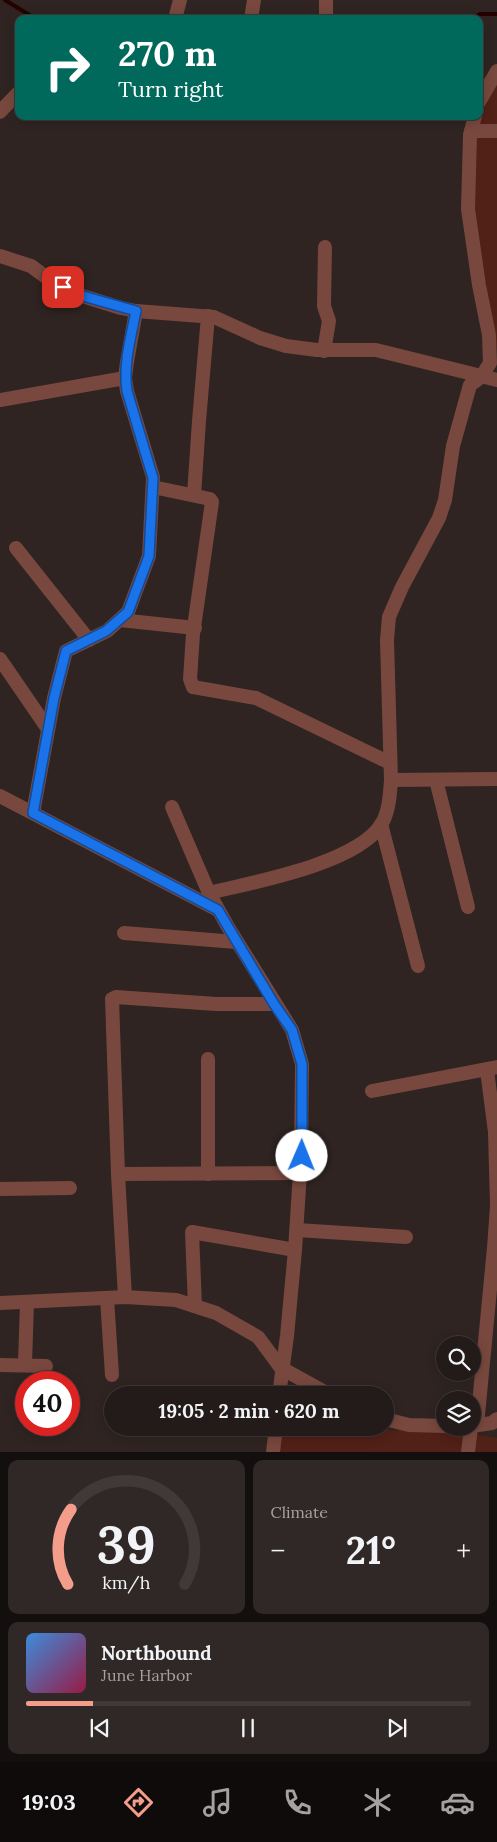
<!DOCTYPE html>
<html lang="en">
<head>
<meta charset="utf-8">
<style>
  body { margin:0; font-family:Lora,serif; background:#2f2826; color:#f1f3f6; height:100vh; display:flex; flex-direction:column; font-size:19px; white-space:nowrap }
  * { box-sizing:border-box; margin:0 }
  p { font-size:16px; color:#a3a1a2 }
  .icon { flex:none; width:28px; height:28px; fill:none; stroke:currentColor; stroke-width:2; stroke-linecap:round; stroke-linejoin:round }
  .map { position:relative; height:1452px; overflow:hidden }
  .details { display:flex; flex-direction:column; gap:8px; padding:8px; background:#130f0e; flex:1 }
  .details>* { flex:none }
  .hud { position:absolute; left:15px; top:15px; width:468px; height:105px; border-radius:10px; box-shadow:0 2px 12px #0003,0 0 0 1px #403938; background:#00695c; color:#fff; overflow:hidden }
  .tools { position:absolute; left:436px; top:1336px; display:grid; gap:10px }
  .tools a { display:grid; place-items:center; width:45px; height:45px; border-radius:50%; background:#231b19; box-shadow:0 2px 12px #0003,0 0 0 1px #403938; font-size:25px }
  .speed { position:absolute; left:15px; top:1371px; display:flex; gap:10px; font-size:25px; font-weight:700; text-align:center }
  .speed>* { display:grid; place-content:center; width:65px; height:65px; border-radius:50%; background:#231b19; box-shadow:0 2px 12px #0003,0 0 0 1px #403938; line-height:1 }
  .speed .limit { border:8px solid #d22; background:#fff; color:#111 }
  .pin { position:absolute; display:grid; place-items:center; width:42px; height:42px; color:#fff; margin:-21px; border-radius:10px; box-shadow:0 2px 8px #0006 }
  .me { position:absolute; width:55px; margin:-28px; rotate:1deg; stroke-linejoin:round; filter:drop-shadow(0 0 4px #0008) }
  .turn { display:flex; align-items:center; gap:18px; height:105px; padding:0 20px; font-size:22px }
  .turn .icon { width:65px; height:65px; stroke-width:2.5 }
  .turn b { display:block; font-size:35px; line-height:42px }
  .big { font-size:38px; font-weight:700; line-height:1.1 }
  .details .card { flex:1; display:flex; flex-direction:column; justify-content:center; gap:8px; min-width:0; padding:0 18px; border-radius:10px; background:#2f2826 }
  .details .dial { align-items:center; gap:0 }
  .dial svg { height:130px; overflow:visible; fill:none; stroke:#403938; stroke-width:7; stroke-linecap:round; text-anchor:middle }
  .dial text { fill:#f1f3f6; stroke:none }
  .song { display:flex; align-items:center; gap:15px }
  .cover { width:60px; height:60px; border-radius:8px; background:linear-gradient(135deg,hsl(210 70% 55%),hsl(340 70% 35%)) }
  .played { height:5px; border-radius:2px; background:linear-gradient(90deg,#f49d8b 15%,#403938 15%) }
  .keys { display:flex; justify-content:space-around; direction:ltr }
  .heat { display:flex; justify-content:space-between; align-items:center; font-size:28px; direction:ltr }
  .details .tiles { flex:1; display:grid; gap:8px; grid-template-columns:1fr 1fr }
  .card:last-child { grid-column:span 2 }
  .trip { position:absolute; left:104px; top:1386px; width:290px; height:50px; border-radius:25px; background:#231b19; box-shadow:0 2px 12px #0003,0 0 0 1px #403938; font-weight:700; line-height:50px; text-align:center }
  .tab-bar { display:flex; height:80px; justify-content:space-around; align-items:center; background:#0e0b0a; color:#a3a1a2 }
  .tab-bar .icon { width:35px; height:35px }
  .tab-bar .active { color:#f49d8b }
  .tab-bar b { font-size:22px; color:#f1f3f6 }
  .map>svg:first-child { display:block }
  .grass { fill:#512017 }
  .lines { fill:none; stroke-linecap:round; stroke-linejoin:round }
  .stream { stroke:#250000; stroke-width:4 }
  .minor { stroke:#78483e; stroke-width:14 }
  .route-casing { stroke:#114b97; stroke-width:12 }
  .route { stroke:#1a73e8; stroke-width:9 }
</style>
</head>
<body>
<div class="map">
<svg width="497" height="1452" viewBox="0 0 497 1452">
  <rect width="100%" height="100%" fill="#2f2421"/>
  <g class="grass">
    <path d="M497 85V350L474 209V138L486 100Z"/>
    <path d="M419 1425 497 1438V1452H279L281 1428H383L393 1431Z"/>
  </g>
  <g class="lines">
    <g class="stream">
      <path d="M5 0 36 19"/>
      <path d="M473 19 480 14H497"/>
    </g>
    <g class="minor">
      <path d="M326 0V19"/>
      <path d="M175 19 180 0"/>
      <path d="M251 19 254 0"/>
      <path d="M479 102 497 71"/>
      <path d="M0 112 19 92"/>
      <path d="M471 131H497"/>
      <path d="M0 256 31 266 50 280 76 294 121 308 136 311 214 317 260 338 286 346 317 350H376L497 380"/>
      <path d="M324 351 329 321 324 306 325 247"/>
      <path d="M0 400 125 378"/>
      <path d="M153 487 210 499 212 502 193 634 190 679 193 687 256 698 390 763"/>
      <path d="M194 495 199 421 208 316"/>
      <path d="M16 548 89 640"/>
      <path d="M120 620 195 628"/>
      <path d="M0 659 48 729"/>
      <path d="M391 780 497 779"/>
      <path d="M436 780 468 907"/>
      <path d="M0 796 218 910"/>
      <path d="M172 807 209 893"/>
      <path d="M33 813 54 698 66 651 107 631 128 612 149 556 153 477 127 391 125 378 127 362 136 311"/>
      <path d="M381 824 418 966"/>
      <path d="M124 933 236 942"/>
      <path d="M208 1059V1174"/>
      <path d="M372 1091 497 1067"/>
      <path d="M118 1174 300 1173"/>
      <path d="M0 1189 70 1188"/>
      <path d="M297 1230 406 1237"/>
      <path d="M125 1297 118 1174 112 999 116 997 216 1004H274"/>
      <path d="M107 1298 112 1375"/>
      <path d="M0 1303 125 1297 176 1300 216 1313 258 1337 281 1368 330 1395"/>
      <path d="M195 1306 192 1232 295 1250"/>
      <path d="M25 1364 27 1302"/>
      <path d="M0 1365 46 1366"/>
      <path d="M279 1395 287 1336 295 1250 301 1156 302 1064 292 1030 228 927 209 893C254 882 355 864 381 825 389 813 390 794 391 780L387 640 389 617 402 587 439 518 445 500 453 446 470 385 481 377 490 363 489 335 479 285 468 209 470 135 475 116"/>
      <path d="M385 1419 409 1425 445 1426"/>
      <path d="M477 1425 494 1248 497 1206 495 1132 487 1070"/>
      <path d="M472 1426 492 1423 497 1419"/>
      <path d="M273 1452 276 1428"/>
      <path d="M468 1452 471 1428"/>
    </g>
  </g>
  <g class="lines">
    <g class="route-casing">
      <path id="route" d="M63 287 76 294 136 311C131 337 123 364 127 391L153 478 149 556 128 612 106 631 66 651 54 698 33 813 218 910 274 1004 292 1030 302 1064V1156"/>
    </g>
    <use href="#route" class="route"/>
  </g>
</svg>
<div class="tools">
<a><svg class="icon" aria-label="search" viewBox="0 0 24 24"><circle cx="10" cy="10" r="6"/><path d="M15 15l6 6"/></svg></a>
<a><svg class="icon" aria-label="layers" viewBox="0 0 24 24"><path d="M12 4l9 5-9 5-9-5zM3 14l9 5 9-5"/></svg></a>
</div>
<div class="speed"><div class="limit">40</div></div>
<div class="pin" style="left:63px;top:287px;background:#d93025"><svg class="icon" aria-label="arrive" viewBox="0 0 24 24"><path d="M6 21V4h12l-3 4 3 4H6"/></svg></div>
<svg class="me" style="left:302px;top:1156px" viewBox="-20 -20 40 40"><circle r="19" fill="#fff"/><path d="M0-13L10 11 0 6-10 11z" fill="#1a73e8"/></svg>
<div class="trip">19:05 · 2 min · 620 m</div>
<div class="hud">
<div class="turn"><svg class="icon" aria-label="right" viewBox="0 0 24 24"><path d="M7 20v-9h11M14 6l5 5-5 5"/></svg><div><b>270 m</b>Turn right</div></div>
</div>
</div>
<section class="details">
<div class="tiles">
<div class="card dial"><svg viewBox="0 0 100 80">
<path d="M14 69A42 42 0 1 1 86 69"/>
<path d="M14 69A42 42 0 0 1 16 23" stroke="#f49d8b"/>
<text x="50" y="56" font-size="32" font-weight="700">39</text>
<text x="50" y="72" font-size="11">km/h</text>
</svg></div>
<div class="card"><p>Climate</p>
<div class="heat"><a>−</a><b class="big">21°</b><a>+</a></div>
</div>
<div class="card">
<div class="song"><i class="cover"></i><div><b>Northbound</b><p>June Harbor</p></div></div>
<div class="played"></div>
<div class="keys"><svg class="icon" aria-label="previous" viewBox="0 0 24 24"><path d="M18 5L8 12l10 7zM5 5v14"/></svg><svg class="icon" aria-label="pause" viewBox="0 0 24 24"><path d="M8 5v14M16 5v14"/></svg><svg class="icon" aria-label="next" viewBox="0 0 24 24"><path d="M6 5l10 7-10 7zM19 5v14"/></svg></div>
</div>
</div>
</section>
<nav class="tab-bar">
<b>19:03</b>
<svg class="icon active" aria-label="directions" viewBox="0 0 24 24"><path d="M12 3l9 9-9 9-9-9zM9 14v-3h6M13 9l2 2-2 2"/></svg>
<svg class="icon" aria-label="music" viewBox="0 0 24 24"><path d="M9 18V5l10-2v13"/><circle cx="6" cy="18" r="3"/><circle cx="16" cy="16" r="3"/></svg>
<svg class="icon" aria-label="phone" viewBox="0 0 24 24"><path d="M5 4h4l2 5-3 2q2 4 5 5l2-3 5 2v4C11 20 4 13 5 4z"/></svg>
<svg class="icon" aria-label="climate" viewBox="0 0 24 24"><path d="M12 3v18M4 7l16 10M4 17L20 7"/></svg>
<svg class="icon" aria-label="car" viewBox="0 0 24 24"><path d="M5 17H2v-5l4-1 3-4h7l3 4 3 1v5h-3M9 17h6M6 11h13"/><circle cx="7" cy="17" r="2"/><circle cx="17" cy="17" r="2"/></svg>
</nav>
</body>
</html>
